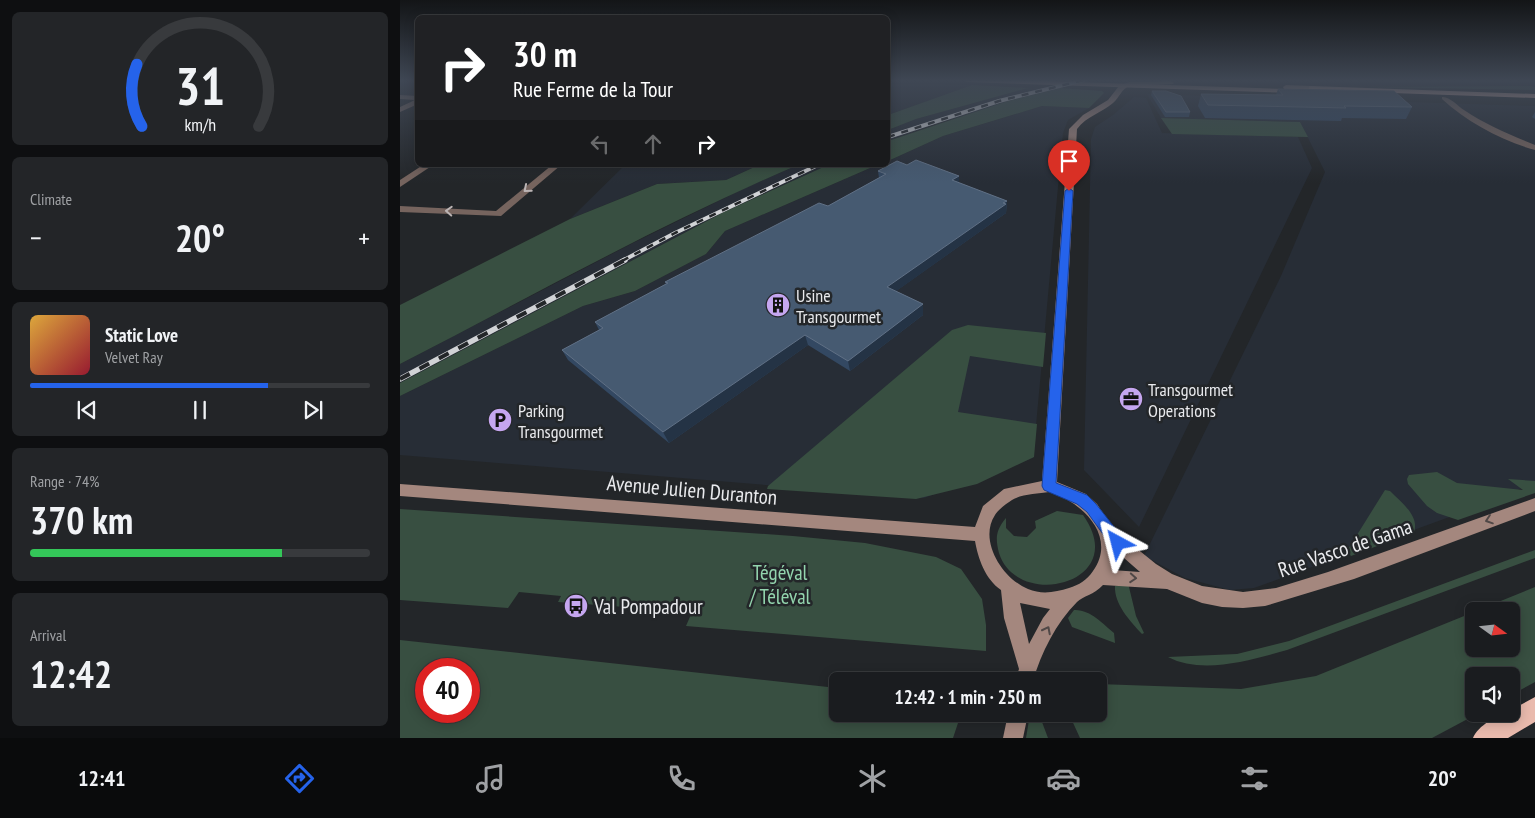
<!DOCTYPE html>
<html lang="en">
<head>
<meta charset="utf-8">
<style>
  body { margin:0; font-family:"PT Sans Narrow",sans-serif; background:#232528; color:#f1f3f6; height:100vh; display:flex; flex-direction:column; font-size:19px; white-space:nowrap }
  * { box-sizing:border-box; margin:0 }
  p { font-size:16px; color:#9fa1a4 }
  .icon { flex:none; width:28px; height:28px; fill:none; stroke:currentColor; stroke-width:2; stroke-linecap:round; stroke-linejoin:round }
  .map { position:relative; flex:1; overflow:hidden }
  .side { display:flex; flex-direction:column; gap:12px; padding:12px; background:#0e0f11; width:400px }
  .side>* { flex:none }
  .top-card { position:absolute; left:15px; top:15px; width:475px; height:152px; border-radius:8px; box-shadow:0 2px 12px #0003,0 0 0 1px #383a3d; background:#202124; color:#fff; overflow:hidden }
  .needle { width:32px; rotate:105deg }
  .buttons { position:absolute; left:1065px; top:602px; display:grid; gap:10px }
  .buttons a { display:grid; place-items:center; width:55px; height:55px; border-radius:8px; background:#1a1c1f; box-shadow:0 2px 12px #0003,0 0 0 1px #383a3d; font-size:25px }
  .speed { position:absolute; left:15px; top:658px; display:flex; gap:10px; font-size:25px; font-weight:700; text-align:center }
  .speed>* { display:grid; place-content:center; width:65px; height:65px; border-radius:50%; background:#1a1c1f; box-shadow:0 2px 12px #0003,0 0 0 1px #383a3d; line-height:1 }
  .speed .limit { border:8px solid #d22; background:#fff; color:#111 }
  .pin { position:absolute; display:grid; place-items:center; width:42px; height:42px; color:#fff; margin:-51px -21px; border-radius:50% 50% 50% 0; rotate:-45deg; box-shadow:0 0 5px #0007 }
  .pin .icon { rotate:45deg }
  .me { position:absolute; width:55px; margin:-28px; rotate:322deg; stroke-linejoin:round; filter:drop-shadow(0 0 4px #0008) }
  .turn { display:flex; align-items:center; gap:18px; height:105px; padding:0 15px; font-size:22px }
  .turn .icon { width:65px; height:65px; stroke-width:2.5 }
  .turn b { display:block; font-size:35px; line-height:42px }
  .lanes { display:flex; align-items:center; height:48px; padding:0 15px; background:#0003; justify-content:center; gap:25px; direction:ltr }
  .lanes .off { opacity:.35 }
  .big { font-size:38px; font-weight:800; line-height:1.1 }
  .side .widget { flex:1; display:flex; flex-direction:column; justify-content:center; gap:8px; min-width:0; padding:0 18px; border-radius:8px; background:#232528 }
  .side .dial { align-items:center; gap:0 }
  .dial svg { height:130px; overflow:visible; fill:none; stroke:#383a3d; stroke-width:7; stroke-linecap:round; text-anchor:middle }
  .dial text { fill:#f1f3f6; stroke:none }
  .song { display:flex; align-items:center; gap:15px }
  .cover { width:60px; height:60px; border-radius:8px; background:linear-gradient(135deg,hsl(40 70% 55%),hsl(350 70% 35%)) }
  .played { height:5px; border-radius:2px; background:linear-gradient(90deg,#2563eb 70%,#383a3d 70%) }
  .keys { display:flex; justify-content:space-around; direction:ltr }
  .heat { display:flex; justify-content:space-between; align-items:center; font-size:28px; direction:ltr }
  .charge { height:8px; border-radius:4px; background:linear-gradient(90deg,#34c759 74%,#383a3d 0) }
  .trip { position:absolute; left:429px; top:672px; width:278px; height:50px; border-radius:8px; background:#1a1c1f; box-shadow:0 2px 12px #0003,0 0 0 1px #383a3d; font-weight:800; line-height:50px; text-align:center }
  .dock { display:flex; height:80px; justify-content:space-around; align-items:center; background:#0a0b0c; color:#9fa1a4 }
  .dock .icon { width:35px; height:35px }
  .dock .current { color:#2563eb }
  .dock b { font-size:22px; color:#f1f3f6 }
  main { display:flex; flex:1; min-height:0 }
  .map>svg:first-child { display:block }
  .built { fill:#272d36 }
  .green { fill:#384f41; fill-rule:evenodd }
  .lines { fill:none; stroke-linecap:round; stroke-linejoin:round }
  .street { fill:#76645e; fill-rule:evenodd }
  .secondary { fill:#a4877e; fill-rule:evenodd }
  .primary { fill:#c8a296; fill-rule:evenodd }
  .highway { fill:#e9baad; fill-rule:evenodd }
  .rail-far1-casing { stroke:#d1d3d6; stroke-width:4 }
  .rail-casing { stroke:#d1d3d6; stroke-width:5.5 }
  .rail-far1 { stroke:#232629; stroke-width:2.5; stroke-dasharray:7; stroke-linecap:butt }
  .rail { stroke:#232629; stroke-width:4; stroke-dasharray:11; stroke-linecap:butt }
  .wall { fill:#334862 }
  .shaded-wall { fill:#243345 }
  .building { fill:#465a71; stroke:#607085 }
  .oneway { stroke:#bbb4b4 }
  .oneway2 { stroke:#504847 }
  .route { fill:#2563eb; stroke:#184099 }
  .labels { text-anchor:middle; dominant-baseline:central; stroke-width:5; stroke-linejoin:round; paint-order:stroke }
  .poi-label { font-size:18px; fill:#e9eaed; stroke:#232629; text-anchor:start }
  .near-street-label { font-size:21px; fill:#e9eaed; stroke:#232629 }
  .near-park-label { font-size:21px; fill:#93d5ae; stroke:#232629 }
  .near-poi-label { font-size:21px; fill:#e9eaed; stroke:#232629; text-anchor:start }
</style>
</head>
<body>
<main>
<section class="side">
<div class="widget dial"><svg viewBox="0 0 100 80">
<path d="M14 69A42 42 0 1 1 86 69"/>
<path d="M14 69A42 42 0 0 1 11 31" stroke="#2563eb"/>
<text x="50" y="56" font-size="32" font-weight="700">31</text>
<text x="50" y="72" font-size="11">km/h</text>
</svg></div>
<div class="widget"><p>Climate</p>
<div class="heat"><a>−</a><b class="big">20°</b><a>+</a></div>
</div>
<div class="widget">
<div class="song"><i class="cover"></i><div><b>Static Love</b><p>Velvet Ray</p></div></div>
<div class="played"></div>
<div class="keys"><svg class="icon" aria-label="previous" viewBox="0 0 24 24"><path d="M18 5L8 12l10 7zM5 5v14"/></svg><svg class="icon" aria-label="pause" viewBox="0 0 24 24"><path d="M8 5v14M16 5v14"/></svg><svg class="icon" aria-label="next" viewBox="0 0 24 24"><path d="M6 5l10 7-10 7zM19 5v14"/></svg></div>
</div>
<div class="widget"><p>Range · 74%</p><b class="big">370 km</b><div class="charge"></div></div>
<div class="widget"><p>Arrival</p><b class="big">12:42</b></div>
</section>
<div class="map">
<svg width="1135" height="738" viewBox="0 0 1135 738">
  <rect width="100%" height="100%" fill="#232629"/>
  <g class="built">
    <path d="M871 80H1135V85Z"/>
    <path d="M488 82 572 85 488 115Z"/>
    <path d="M628 88H660L535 124 488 141V130L516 119Z"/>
    <path d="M747 94 1135 106V483L1055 515 854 588 830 590 785 578 744 556 881 276 925 172 900 122 761 118Z"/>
    <path d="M734 97 746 98 762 133 898 137 912 168 739 527 684 470 691 139 695 127 713 115Z"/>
    <path d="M643 106 689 108 668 120 663 133 633 458 524 498 0 455V396L183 306 235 291 306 254 325 231 477 165H488V161L543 136Z"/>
    <path d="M225 165H359L326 180 257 184 170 219Z"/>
    <path d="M398 165H428L324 212 0 383V364L231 244 347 187Z"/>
  </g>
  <g class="green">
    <path d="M572 85 628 88 516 119 488 130V115Z"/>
    <path d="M1131 86 1135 87V90L965 87Z"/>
    <path d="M660 88 702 91 704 93 689 108 642 106 543 136 488 161V141L608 101Z"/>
    <path d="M761 118 900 122 908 137 772 134Z"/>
    <path d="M359 165H398C262 223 132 296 0 364V305L170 219 257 184 326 180Z"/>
    <path d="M428 165H477L325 231 306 254 235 291 183 306 0 396V383L324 212Z"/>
    <path d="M568 325 646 333 643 367 570 356 558 412 637 424 634 457 577 484 516 499 367 489 368 486 552 330Z"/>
    <path d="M1037 472 1057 483 1123 490 1108 479 1135 481V493L1058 520 1037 513 1027 506 1008 484 1007 479 1009 475Z"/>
    <path d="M985 490 990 491C1000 501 1020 516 1014 532L951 556 947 551Z"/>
    <path d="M0 509 393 536 465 543 536 557 561 569 582 599 586 625V651L286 626 292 612 158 602 161 596 119 592 108 608 0 600Z"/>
    <path d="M657 511 683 515C732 584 617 611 599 553 595 538 596 530 606 518V528L614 536 627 537 636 528 635 521Z"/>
    <path d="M1135 550V558L887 650C852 660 802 675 768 657L837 654 889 641Z"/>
    <path d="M728 583 736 616 744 633 742 634C730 621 714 604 715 586Z"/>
    <path d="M1135 587V682L1111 695V676H1074V714H1077L1032 738H680L669 714H698V684L841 689 916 676 1074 612V649H1111V611H1076Z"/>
    <path d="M674 610C690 609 703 624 714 633L715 643 672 627 668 618Z"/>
    <path d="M0 640 437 688 438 714H559L558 723 553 738H0ZM26 669H69V711H26Z"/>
    <path d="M630 714H639L648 738H626Z"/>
  </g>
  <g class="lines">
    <g class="street">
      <path d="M0 95 18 96V104L0 112V107L15 100 0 99Z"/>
      <path d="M1042 97C1049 96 1058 106 1064 110 1086 125 1111 135 1135 145V150C1102 141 1067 122 1042 99Z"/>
      <path d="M23 165H33L0 187V180Z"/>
      <path d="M152 165H161L101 216 0 212V206L96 211Z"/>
    </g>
    <g class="secondary">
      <path d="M771 81 774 83 773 84 730 86C721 89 720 97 713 103 701 113 687 116 677 129L657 482 686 494 697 504 710 524 725 539 756 564 772 574 802 586 843 592 876 588 928 572 1135 498V511L954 579 865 606 843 608 822 607 802 603 767 589 703 585C694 595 683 596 677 602 656 623 641 653 633 681H615L619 669 604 618 601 590C585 579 578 558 575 541L0 496V484L575 527 583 506 604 489 642 481 669 129 683 115 708 100 719 86 729 82ZM649 492C681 501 718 536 693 571 687 580 679 585 669 588 656 592 642 595 628 589 603 579 578 541 595 515 598 510 607 503 612 500 621 494 638 494 649 492ZM716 551 740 572 712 570ZM620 603 650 609 643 618 629 644Z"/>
      <path d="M608 714H628L623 738H603Z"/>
    </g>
    <path class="primary" d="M564 80H617L884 89 883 87 886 85 912 86 915 88 912 90 897 89 898 91 895 93 567 82Z"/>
    <g class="highway">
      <path d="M912 86 1135 94V98L909 90V86Z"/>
      <path d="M1135 697V722L1108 738H1073C1078 726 1097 714 1111 714V710Z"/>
    </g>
    <g class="rail-far1-casing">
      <g id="rail-far1">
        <path d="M488 137 599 101 684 80"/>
        <path d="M222 261 275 233 418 165"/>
      </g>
    </g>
    <g class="rail-casing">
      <path id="rail" d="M0 379 225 260"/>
    </g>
    <use href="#rail-far1" class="rail-far1"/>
    <use href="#rail" class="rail"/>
  </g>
  <g class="wall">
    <path d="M878 89 1012 107 1006 119 942 118 941 121 805 118 798 106 801 94 876 95Z"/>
    <path d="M752 91 790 112 789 117H765L751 95Z"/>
    <path d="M1135 112V119L1132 117Z"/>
    <path d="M507 165 559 176V183L607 201 606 213 496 291 523 304V315L450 371 408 345 269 443 168 360 162 350 199 330 195 322 266 284 265 282 428 206 479 178 478 171Z"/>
  </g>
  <g class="shaded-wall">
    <path d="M559 176V185L552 180Z"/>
    <path d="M607 201 606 213 488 297 487 287Z"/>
    <path d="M523 304V315L450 371 448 361Z"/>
    <path d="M405 335 408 345 269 443 263 432Z"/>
  </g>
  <g class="building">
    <path d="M878 89 994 91 1012 107 944 106 946 108 808 105 801 94 883 95Z"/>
    <path d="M752 91H766L781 96 790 112H766Z"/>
    <path d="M516 160 559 176 552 180 607 201 603 203 606 204 487 287 523 304 448 361 405 335 263 432 162 350 203 328 195 322 268 283 265 282 419 203 428 206 486 174 478 171 497 161 507 165Z"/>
  </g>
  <defs><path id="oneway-chevron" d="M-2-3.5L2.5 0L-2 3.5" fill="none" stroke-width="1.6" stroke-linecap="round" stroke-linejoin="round" transform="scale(1.25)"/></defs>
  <g class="oneway">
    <use href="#oneway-chevron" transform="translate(127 189) rotate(140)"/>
    <use href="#oneway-chevron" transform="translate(49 211) rotate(-177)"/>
  </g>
  <g class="oneway2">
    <use href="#oneway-chevron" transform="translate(1089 520) rotate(161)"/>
    <use href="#oneway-chevron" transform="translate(733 578) rotate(4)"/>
    <use href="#oneway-chevron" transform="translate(647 630) rotate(-63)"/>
  </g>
  <linearGradient id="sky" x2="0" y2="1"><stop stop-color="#131517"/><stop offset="0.44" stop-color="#3f4754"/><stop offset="1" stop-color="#3f4754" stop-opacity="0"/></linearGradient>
  <rect width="1135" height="183" fill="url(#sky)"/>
  <path class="route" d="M669 188 673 191 656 483 687 495 696 504 723 538 725 543 723 548 718 550 713 548 687 512 677 504 644 490 642 486 665 191Z"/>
  <defs>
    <g id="building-disc" transform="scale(1.25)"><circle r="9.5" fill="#c5a6f0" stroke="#232629"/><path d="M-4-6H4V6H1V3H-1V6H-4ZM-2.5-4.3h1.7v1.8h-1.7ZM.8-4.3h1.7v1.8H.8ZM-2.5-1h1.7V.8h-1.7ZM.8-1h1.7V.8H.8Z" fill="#111"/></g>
    <g id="office-disc" transform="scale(1.25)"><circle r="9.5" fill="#c5a6f0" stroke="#232629"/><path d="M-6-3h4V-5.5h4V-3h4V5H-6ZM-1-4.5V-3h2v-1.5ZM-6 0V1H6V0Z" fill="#111"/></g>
    <g id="parking-disc" transform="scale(1.25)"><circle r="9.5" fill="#c5a6f0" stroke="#232629"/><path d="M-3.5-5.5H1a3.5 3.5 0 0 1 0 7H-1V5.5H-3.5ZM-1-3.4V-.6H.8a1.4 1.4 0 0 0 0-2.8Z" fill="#111"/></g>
    <g id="bus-disc" transform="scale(1.25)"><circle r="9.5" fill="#c5a6f0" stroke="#232629"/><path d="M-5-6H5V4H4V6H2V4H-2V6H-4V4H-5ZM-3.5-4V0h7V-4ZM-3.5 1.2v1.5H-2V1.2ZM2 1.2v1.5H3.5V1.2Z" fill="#111"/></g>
  </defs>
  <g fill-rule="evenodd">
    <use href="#building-disc" x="378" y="305"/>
    <use href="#office-disc" x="731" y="399"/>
    <use href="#parking-disc" x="100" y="420"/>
    <use href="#bus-disc" x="176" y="606"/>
  </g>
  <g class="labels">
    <g class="poi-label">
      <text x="396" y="295">Usine<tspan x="396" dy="21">Transgourmet</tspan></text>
      <text x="748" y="389">Transgourmet<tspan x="748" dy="21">Operations</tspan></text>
      <text x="118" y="410">Parking<tspan x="118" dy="21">Transgourmet</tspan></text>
    </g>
    <g class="near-street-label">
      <text transform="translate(292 490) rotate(5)">Avenue Julien Duranton</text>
      <text transform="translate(945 548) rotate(-19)">Rue Vasco de Gama</text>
    </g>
    <g class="near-park-label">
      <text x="380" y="572">Tégéval<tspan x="380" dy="24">/ Téléval</tspan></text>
    </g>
    <g class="near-poi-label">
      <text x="194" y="606">Val Pompadour</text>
    </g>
  </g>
</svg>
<div class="buttons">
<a><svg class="needle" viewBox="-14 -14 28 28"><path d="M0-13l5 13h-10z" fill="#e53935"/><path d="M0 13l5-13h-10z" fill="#9fa1a4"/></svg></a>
<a><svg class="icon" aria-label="sound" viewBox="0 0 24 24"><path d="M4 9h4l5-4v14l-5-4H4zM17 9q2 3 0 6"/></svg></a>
</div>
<div class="speed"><div class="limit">40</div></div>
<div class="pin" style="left:669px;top:191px;background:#d93025"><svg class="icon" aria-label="arrive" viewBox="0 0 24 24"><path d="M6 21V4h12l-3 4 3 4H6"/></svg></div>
<svg class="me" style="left:718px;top:543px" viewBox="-20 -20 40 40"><path d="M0-17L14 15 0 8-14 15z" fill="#2563eb" stroke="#fff" stroke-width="4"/></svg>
<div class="trip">12:42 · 1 min · 250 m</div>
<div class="top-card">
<div class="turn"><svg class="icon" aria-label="right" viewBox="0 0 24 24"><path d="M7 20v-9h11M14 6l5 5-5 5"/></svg><div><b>30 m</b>Rue Ferme de la Tour</div></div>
<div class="lanes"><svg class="icon off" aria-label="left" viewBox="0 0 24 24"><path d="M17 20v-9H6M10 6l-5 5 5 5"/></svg><svg class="icon off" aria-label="ahead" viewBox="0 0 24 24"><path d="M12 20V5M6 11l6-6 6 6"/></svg><svg class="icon" aria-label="right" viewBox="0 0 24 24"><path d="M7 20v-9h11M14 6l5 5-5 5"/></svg></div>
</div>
</div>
</main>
<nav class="dock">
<b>12:41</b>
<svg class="icon current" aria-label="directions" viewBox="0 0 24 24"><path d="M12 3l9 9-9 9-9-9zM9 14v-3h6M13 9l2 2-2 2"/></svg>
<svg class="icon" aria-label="music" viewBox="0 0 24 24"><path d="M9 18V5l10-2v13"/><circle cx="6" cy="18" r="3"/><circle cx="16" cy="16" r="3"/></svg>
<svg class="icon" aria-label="phone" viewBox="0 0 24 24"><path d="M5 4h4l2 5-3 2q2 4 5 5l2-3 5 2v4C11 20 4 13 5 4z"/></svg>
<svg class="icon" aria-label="climate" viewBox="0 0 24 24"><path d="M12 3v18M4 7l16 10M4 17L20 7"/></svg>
<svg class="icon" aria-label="car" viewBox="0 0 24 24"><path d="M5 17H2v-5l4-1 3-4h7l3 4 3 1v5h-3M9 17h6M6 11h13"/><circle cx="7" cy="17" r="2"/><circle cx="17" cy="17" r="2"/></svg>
<svg class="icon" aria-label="filters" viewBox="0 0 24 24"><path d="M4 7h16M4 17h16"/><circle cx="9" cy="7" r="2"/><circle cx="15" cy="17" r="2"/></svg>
<b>20°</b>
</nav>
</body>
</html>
